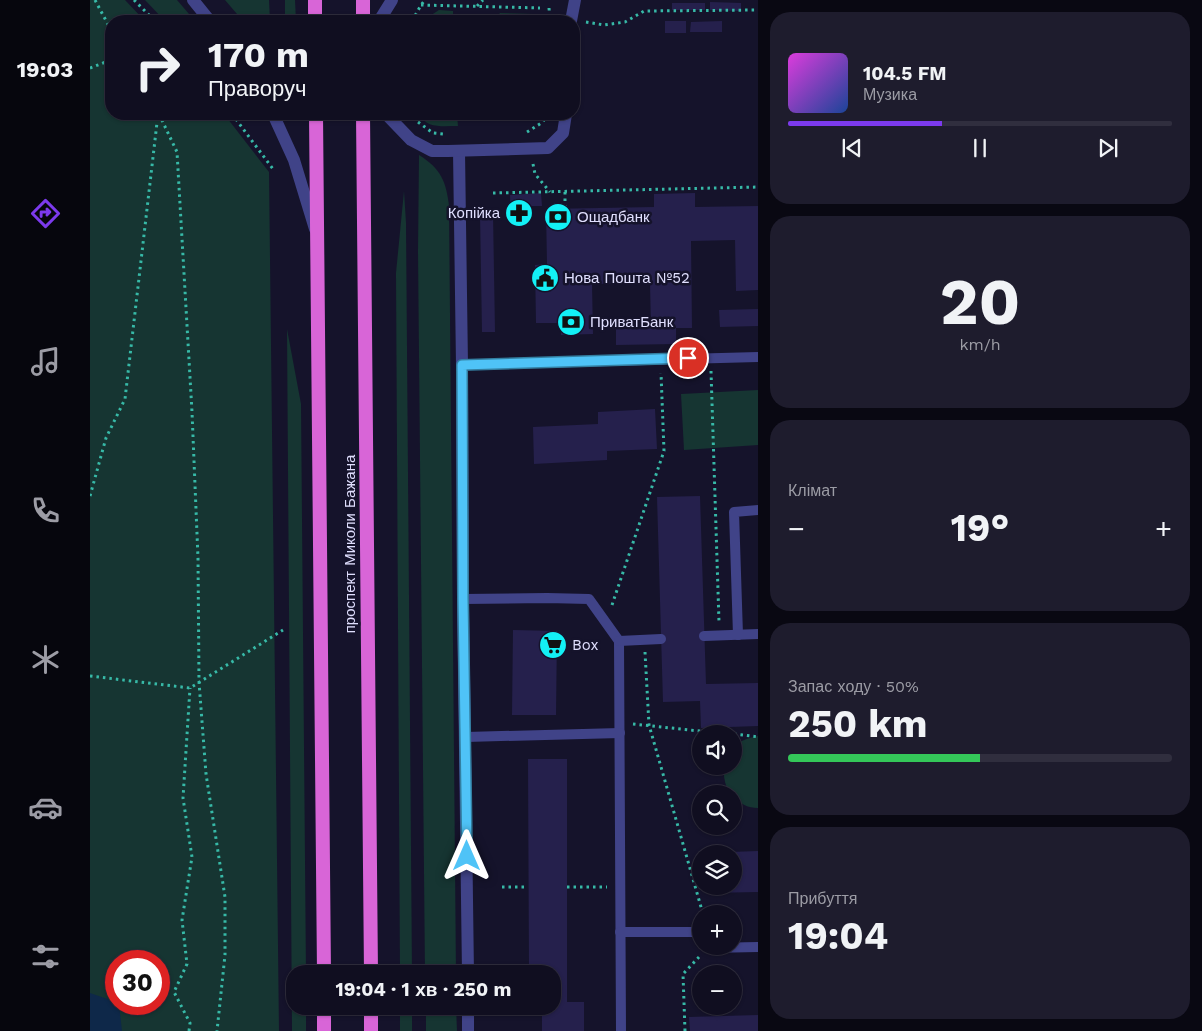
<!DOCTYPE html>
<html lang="uk">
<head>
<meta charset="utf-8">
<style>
  body { margin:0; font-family:"Work Sans",sans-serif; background:#1e1c2d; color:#f1f3f6; height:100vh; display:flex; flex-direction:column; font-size:19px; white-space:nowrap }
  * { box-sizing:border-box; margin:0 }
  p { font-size:16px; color:#9c9ca5 }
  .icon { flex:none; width:28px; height:28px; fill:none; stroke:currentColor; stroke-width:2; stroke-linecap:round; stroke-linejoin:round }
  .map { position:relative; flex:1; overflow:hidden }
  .details { display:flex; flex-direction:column; gap:12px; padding:12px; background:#090812; width:444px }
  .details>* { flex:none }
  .top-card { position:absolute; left:15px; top:15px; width:475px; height:105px; border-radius:20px; box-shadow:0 1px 4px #0004,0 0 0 1px #302e3e; background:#100e20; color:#f1f3f6; overflow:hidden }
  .fabs { position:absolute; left:602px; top:725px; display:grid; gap:10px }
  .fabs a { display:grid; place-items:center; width:50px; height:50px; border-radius:50%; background:#100e20; box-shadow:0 1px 4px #0004,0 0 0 1px #302e3e; font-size:25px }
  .speed { position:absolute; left:15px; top:950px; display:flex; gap:10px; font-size:25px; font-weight:700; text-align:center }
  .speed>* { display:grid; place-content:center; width:65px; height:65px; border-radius:50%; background:#100e20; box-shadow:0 1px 4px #0004,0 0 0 1px #302e3e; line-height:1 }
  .speed .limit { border:8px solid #d22; background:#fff; color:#111 }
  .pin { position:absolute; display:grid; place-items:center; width:42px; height:42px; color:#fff; margin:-21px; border:2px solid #fff; border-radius:50%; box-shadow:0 1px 5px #0007 }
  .me { position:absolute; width:55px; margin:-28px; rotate:0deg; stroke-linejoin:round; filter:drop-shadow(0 0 4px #0008) }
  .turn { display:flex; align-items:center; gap:18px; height:105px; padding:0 20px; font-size:22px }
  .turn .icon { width:65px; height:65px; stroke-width:2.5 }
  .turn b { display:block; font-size:35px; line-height:42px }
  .big { font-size:38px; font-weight:700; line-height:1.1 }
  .details .card { flex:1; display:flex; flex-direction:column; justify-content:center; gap:8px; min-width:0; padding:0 18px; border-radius:20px; background:#1e1c2d }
  .details .dial { align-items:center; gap:0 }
  .dial b { font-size:65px; line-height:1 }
  .song { display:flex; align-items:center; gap:15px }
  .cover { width:60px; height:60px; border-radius:8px; background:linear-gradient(135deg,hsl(300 70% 55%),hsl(220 70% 35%)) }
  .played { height:5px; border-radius:2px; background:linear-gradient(90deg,#7c3aed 40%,#302e3e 40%) }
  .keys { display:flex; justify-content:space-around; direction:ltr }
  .heat { display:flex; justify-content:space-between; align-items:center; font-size:28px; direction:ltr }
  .charge { height:8px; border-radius:4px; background:linear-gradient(90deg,#34c759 50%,#302e3e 0) }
  .trip { position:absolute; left:196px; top:965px; width:275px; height:50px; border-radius:20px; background:#100e20; box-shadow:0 1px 4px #0004,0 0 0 1px #302e3e; font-weight:700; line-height:50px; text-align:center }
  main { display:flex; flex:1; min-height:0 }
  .menu { display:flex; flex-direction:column; width:90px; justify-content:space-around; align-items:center; background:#06060d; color:#9c9ca5 }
  .menu .icon { width:35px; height:35px }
  .menu .active { color:#7c3aed }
  .menu b { font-size:22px; color:#f1f3f6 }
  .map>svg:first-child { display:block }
  .green { fill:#163532; fill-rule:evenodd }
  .water { fill:#0e2849 }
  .building { fill:#25204c }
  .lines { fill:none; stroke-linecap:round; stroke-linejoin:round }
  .path { stroke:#37b9a7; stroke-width:3; stroke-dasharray:2.5 4; stroke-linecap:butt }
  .service { stroke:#404388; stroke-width:10 }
  .minor { stroke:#404388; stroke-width:12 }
  .tertiary { stroke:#404388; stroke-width:12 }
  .trunk { stroke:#d865d7; stroke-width:14 }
  .route-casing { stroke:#337fa1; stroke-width:12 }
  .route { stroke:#4fc3f7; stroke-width:9 }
  .labels { text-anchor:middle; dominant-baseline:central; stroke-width:5; stroke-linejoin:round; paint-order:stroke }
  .poi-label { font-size:15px; fill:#e0dffe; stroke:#15132b; text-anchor:start }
  .street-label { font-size:15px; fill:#e0dffe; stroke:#15132b }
</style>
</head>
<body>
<main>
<nav class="menu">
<b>19:03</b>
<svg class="icon active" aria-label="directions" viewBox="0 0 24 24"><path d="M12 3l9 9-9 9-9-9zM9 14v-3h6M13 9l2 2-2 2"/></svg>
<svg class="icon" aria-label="music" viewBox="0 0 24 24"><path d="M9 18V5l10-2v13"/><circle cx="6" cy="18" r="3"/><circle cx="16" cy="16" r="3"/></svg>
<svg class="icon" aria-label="phone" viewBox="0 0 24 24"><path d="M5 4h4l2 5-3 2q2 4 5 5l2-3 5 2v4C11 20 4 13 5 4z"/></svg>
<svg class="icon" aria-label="climate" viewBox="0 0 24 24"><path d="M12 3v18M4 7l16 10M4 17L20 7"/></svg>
<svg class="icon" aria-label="car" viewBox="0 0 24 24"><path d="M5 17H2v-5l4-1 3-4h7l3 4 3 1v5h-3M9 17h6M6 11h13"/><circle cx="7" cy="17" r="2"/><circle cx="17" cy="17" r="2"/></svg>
<svg class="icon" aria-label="filters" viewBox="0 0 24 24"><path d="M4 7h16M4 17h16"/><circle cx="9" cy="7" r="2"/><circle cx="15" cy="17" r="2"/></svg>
</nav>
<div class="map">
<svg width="669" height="1031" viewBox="0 0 669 1031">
  <rect width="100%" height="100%" fill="#15132b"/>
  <g class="green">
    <path d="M0 0H35L55 21H21V114H134L179 172 189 1031H0ZM26 961H69V1004H26Z"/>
    <path d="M55 0H87L105 21H75Z"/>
    <path d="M135 0H179L180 21H153Z"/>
    <path d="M195 0H205L206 21H195Z"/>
    <path d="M349 10 363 11V20L332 21Z"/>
    <path d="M410 13 443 14 444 21H403Z"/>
    <path d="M330 114 367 115 368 126C354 126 335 129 330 114Z"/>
    <path d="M329 155C351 169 356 181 359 206L366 974H335L328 251Z"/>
    <path d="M314 191 316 223 322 974H310L306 273Z"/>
    <path d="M197 329 211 404 216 974H205V1006H216V1031H202Z"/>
    <path d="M668 390V445L594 450 591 394Z"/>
    <path d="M668 736V808C658 808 651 804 644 798V794H640C635 785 633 777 634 766H644V747C650 740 659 738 668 736Z"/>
    <rect x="310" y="1006" width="12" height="25"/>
    <path d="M336 1006H366L367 1031H336Z"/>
  </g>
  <path class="water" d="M0 993 26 1002V1004H29L32 1031H0Z"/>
  <g class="building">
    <path d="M620 2 651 3V11L620 10Z"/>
    <rect x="582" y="3" width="33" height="7"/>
    <rect x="575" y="21" width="21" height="12"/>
    <path d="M632 21V32H600L601 22Z"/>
    <path d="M451 193 452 206H437V220L421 221 420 195Z"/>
    <path d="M605 193V207L669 206V290L646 291 645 240 601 241 602 328H586V344L526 345V329L561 328 560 283 502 284 503 334 471 335V323H446L445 265 457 264 456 209 564 207V194Z"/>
    <path d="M390 213H403L405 332H392Z"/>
    <path d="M669 309V326L630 327 629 310Z"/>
    <path d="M565 409 567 449 517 451V460L444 464 443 427 508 424V412Z"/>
    <path d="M610 496 616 684 669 683V726L611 728 610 701 573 702 567 497Z"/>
    <path d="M423 630 467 631 466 715H422Z"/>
    <path d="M438 759H477V1002H494V1031H452V1006H462V974H439Z"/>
    <path d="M669 851V892L617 893V886H644V854H640V852Z"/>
    <path d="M669 1015V1031H600L599 1017Z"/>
  </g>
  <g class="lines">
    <g class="path">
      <path d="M5 0 21 30"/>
      <path d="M44 0 65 21"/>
      <path d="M331 5 450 8"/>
      <path d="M387 6 393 0"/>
      <path d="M459 8 460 21"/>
      <path d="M322 21 331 5 335 0"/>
      <path d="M496 22 514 25 535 22 554 11 669 10"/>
      <path d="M0 68 21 60"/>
      <path d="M69 114 87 152 102 412 108 558 109 682 116 774 135 897V955L127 1031"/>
      <path d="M142 114 183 169"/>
      <path d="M328 122 343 133 353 134"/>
      <path d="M437 132 453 122 457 114"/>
      <path d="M443 164 445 174 460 192"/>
      <path d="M475 192V209"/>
      <path d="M403 193 669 187"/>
      <path d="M621 371 629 622"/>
      <path d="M0 496 16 438 35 399 68 114"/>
      <path d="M522 605 574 451 571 373"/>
      <path d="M555 652 559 725 613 914"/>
      <path d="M0 676 100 688 193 630"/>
      <path d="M543 724 638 734"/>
      <path d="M644 734 669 737"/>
      <path d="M412 887H438"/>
      <path d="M477 887H517"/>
      <path d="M99 1031 100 1023 84 992 97 964 92 920 102 857 93 798 100 688"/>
      <path d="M595 1031 593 974 609 957"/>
    </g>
    <g class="service">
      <path d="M372 365 669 357"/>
      <path d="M373 599 457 598 499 599 529 641 531 1031"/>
      <path d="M648 635 644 512 669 510"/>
      <path d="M614 636 669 634"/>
      <path d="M529 641 571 639"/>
      <path d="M376 737 530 733"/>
      <path d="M530 932H611"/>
      <path d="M618 946V948L669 947"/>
    </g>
    <g class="minor">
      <path d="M369 151 372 365 373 599 378 974"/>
      <path d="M378 1006V1031"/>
    </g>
    <g class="tertiary">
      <path d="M103 0 120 21"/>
      <path d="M289 21 302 0"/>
      <path d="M481 21 485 0"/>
      <path d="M183 114 204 160 225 229"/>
      <path d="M296 114 321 140 342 151H358L458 148 473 133 476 114"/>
    </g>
    <g class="trunk">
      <path d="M225 0V21"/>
      <path d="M273 0V21"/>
      <path d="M226 114 234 974"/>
      <path d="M273 114 281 974"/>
      <path d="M234 1006V1031"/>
      <path d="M281 1006V1031"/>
    </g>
  </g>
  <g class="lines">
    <g class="route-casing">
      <path id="route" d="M377 856 373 599 372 365 598 358"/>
    </g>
    <use href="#route" class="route"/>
  </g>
  <defs>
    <g id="pharmacy-disc" transform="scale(1.4375)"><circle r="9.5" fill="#13f0f5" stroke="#15132b"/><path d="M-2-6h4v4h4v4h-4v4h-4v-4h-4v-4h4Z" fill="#111"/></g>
    <g id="bank-disc" transform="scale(1.4375)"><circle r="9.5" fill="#13f0f5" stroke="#15132b"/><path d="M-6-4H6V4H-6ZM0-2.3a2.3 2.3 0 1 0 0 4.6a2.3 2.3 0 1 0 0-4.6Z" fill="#111"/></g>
    <g id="civic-disc" transform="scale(1.4375)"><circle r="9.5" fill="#13f0f5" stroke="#15132b"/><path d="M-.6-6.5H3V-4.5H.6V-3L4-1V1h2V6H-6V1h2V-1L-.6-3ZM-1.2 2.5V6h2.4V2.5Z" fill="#111"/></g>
    <g id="supermarket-disc" transform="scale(1.4375)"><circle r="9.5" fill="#13f0f5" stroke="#15132b"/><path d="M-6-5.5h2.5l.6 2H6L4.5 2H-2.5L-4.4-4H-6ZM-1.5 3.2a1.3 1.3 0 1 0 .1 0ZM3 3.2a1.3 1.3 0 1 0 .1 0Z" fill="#111"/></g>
  </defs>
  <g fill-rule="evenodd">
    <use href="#pharmacy-disc" x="429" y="213"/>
    <use href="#bank-disc" x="468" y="217"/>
    <use href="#civic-disc" x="455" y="278"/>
    <use href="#bank-disc" x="481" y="322"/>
    <use href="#supermarket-disc" x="463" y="645"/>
  </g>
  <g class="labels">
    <g class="poi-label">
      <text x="410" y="213" text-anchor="end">Копійка</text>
      <text x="487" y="217">Ощадбанк</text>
      <text x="474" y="278">Нова Пошта №52</text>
      <text x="500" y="322">ПриватБанк</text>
      <text x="482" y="645">Box</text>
    </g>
    <g class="street-label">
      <text transform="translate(260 544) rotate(-90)">проспект Миколи Бажана</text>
    </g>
  </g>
</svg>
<div class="fabs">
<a><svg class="icon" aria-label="sound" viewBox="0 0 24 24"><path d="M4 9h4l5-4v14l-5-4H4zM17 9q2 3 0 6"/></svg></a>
<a><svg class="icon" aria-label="search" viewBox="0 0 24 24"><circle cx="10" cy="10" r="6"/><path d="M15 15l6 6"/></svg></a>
<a><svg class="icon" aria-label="layers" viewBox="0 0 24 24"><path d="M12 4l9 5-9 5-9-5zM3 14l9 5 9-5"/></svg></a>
<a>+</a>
<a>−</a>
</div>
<div class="speed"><div class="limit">30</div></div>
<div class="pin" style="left:598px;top:358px;background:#d93025"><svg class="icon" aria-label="arrive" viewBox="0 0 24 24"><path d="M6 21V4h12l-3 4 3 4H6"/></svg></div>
<svg class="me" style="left:377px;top:856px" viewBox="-20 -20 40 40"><path d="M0-17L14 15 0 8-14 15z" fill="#4fc3f7" stroke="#fff" stroke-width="4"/></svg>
<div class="trip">19:04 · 1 хв · 250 m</div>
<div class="top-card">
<div class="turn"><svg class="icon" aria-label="right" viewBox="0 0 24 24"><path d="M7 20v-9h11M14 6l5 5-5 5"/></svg><div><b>170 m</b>Праворуч</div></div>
</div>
</div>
<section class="details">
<div class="card">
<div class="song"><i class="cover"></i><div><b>104.5 FM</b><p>Музика</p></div></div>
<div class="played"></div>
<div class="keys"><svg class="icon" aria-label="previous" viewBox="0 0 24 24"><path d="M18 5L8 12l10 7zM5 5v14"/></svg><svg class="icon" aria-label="pause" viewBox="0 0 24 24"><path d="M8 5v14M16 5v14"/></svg><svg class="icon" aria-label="next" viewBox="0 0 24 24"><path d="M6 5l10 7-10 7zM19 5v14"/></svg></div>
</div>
<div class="card dial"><b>20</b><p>km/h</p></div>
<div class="card"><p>Клімат</p>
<div class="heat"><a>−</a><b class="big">19°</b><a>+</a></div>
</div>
<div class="card"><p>Запас ходу · 50%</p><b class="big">250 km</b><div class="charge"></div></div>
<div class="card"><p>Прибуття</p><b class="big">19:04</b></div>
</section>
</main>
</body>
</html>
